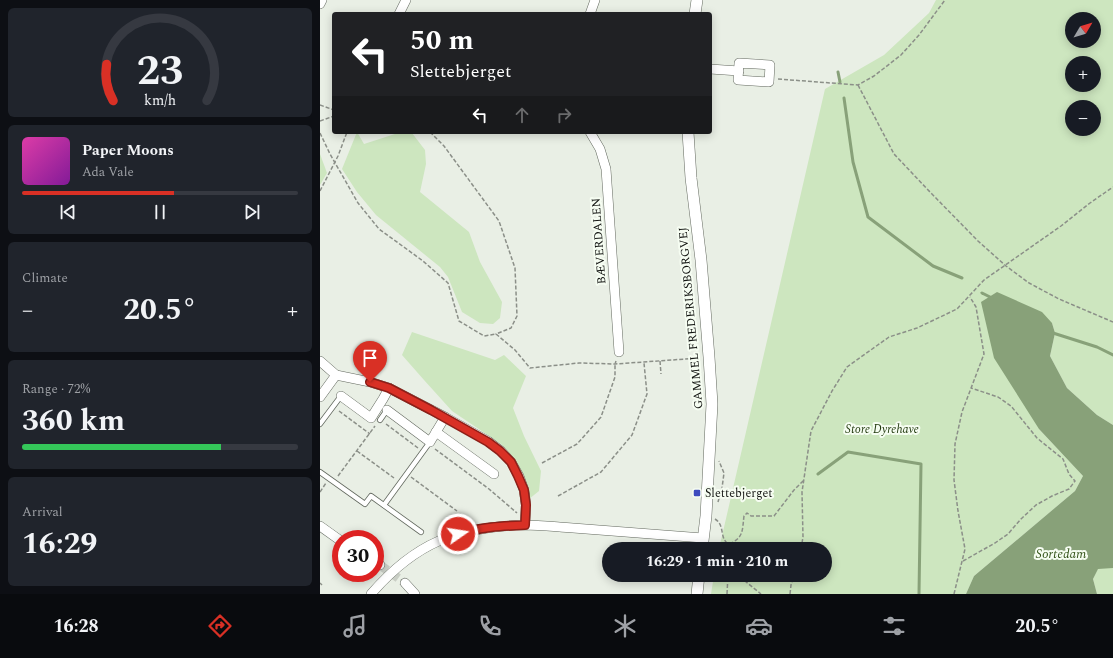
<!DOCTYPE html>
<html lang="en">
<head>
<meta charset="utf-8">
<style>
  body { margin:0; font-family:Spectral,serif; background:#20242c; color:#f1f3f6; height:100vh; display:flex; flex-direction:column; font-size:15px; white-space:nowrap }
  * { box-sizing:border-box; margin:0 }
  p { font-size:13px; color:#9ea1a6 }
  .icon { flex:none; width:22px; height:22px; fill:none; stroke:currentColor; stroke-width:2; stroke-linecap:round; stroke-linejoin:round }
  .map { position:relative; flex:1; overflow:hidden }
  .panel { display:flex; flex-direction:column; gap:8px; padding:8px; background:#0d0f14; width:320px }
  .panel>* { flex:none }
  .banner { position:absolute; left:12px; top:12px; width:380px; height:122px; border-radius:4px; box-shadow:0 2px 10px #0003; background:#202124; color:#fff; overflow:hidden }
  .needle { width:26px; rotate:52deg }
  .buttons { position:absolute; left:745px; top:12px; display:grid; gap:8px }
  .buttons a { display:grid; place-items:center; width:36px; height:36px; border-radius:50%; background:#171b24; box-shadow:0 2px 10px #0003; font-size:20px }
  .speed { position:absolute; left:12px; top:530px; display:flex; gap:8px; font-size:20px; font-weight:700; text-align:center }
  .speed>* { display:grid; place-content:center; width:52px; height:52px; border-radius:50%; background:#171b24; box-shadow:0 2px 10px #0003; line-height:1 }
  .speed .limit { border:6px solid #d22; background:#fff; color:#111 }
  .pin { position:absolute; display:grid; place-items:center; width:34px; height:34px; color:#fff; margin:-41px -17px; border-radius:50% 50% 50% 0; rotate:-45deg; box-shadow:0 0 4px #0007 }
  .pin .icon { rotate:45deg }
  .me { position:absolute; width:44px; margin:-22px; rotate:77deg; stroke-linejoin:round; filter:drop-shadow(0 0 3px #0008) }
  .turn { display:flex; align-items:center; gap:14px; height:84px; padding:0 12px; font-size:18px }
  .turn .icon { width:52px; height:52px; stroke-width:2.5 }
  .turn b { display:block; font-size:28px; line-height:34px }
  .lanes { display:flex; align-items:center; height:38px; padding:0 12px; background:#0003; justify-content:center; gap:20px; direction:ltr }
  .lanes .off { opacity:.35 }
  .big { font-size:30px; font-weight:700; line-height:1.1 }
  .panel .card { flex:1; display:flex; flex-direction:column; justify-content:center; gap:6px; min-width:0; padding:0 14px; border-radius:6px; background:#20242c }
  .panel .dial { align-items:center; gap:0 }
  .dial svg { height:104px; overflow:visible; fill:none; stroke:#363941; stroke-width:7; stroke-linecap:round; text-anchor:middle }
  .dial text { fill:#f1f3f6; stroke:none }
  .song { display:flex; align-items:center; gap:12px }
  .cover { width:48px; height:48px; border-radius:6px; background:linear-gradient(135deg,hsl(320 70% 55%),hsl(290 70% 35%)) }
  .played { height:4px; border-radius:2px; background:linear-gradient(90deg,#d93025 55%,#363941 55%) }
  .keys { display:flex; justify-content:space-around; direction:ltr }
  .heat { display:flex; justify-content:space-between; align-items:center; font-size:22px; direction:ltr }
  .charge { height:6px; border-radius:3px; background:linear-gradient(90deg,#34c759 72%,#363941 0) }
  .trip { position:absolute; left:282px; top:542px; width:230px; height:40px; border-radius:20px; background:#171b24; box-shadow:0 2px 10px #0003; font-weight:700; line-height:40px; text-align:center }
  .dock { display:flex; height:64px; justify-content:space-around; align-items:center; background:#090b0e; color:#9ea1a6 }
  .dock .icon { width:28px; height:28px }
  .dock .selected { color:#d93025 }
  .dock b { font-size:18px; color:#f1f3f6 }
  main { display:flex; flex:1; min-height:0 }
  .map>svg:first-child { display:block }
  .green { fill:#cde6bf; fill-rule:evenodd }
  .water { fill:#88a179 }
  .lines { fill:none; stroke-linecap:round; stroke-linejoin:round }
  .stream { stroke:#88a179; stroke-width:3 }
  .minor-tunnel { stroke:#c9cec5; stroke-width:9; stroke-dasharray:9 4.5; stroke-linecap:butt }
  .service-casing { stroke:#63695f; stroke-width:6 }
  .minor-casing { stroke:#63695f; stroke-width:10 }
  .tertiary-casing { stroke:#63695f; stroke-width:12 }
  .path { stroke:#8b8f88; stroke-width:1.5; stroke-dasharray:4 2; stroke-linecap:butt }
  .service { stroke:#fff; stroke-width:4.5 }
  .minor { stroke:#fff; stroke-width:9 }
  .tertiary { stroke:#fff; stroke-width:11 }
  .route-casing { stroke:#8d1f18; stroke-width:10 }
  .route { stroke:#d93025; stroke-width:7 }
  .poi-dot { fill:#3e4bbe; stroke:#f6fdf2; stroke-width:1.5 }
  .labels { text-anchor:middle; dominant-baseline:central; stroke-width:4; stroke-linejoin:round; paint-order:stroke }
  .street-label { font-size:12px; fill:#111310; stroke:#f6fdf2 }
  .park-label { font-size:12px; font-style:italic; fill:#1f370b; stroke:#f6fdf2 }
  .poi-label { font-size:12px; fill:#111310; stroke:#f6fdf2; text-anchor:start }
  .water-label { font-size:13px; font-style:italic; fill:#325218; stroke:#f6fdf2 }
</style>
</head>
<body>
<main>
<section class="panel">
<div class="card dial"><svg viewBox="0 0 100 80">
<path d="M14 69A42 42 0 1 1 86 69"/>
<path d="M14 69A42 42 0 0 1 9 41" stroke="#d93025"/>
<text x="50" y="56" font-size="32" font-weight="700">23</text>
<text x="50" y="72" font-size="11">km/h</text>
</svg></div>
<div class="card">
<div class="song"><i class="cover"></i><div><b>Paper Moons</b><p>Ada Vale</p></div></div>
<div class="played"></div>
<div class="keys"><svg class="icon" aria-label="previous" viewBox="0 0 24 24"><path d="M18 5L8 12l10 7zM5 5v14"/></svg><svg class="icon" aria-label="pause" viewBox="0 0 24 24"><path d="M8 5v14M16 5v14"/></svg><svg class="icon" aria-label="next" viewBox="0 0 24 24"><path d="M6 5l10 7-10 7zM19 5v14"/></svg></div>
</div>
<div class="card"><p>Climate</p>
<div class="heat"><a>−</a><b class="big">20.5°</b><a>+</a></div>
</div>
<div class="card"><p>Range · 72%</p><b class="big">360 km</b><div class="charge"></div></div>
<div class="card"><p>Arrival</p><b class="big">16:29</b></div>
</section>
<div class="map">
<svg width="793" height="594" viewBox="0 0 793 594">
  <rect width="100%" height="100%" fill="#e9efe5"/>
  <g class="green">
    <path d="M616 0H793V425L777 415 747 388 730 356 735 333 732 323 719 429 763 476 755 491 654 576 646 594H391L394 575H505V549H399L505 89 564 55 609 13ZM752 19H774V41H752ZM752 63H774V85H752ZM752 107H774V129H752Z"/>
    <path d="M37 132 44 144 78 133H92L105 150 106 164 100 192 149 232 160 262 182 302 180 318 173 324 160 323 142 312 128 277 120 267 56 215 37 192 22 169Z"/>
    <path d="M0 154 7 173 0 185Z"/>
    <path d="M92 332 175 360 184 355 206 376 193 408 204 436 221 471 219 491 209 499 192 456 181 444 132 411 104 380 82 355Z"/>
    <path d="M778 568H793V594H777L773 579Z"/>
  </g>
  <path class="water" d="M677 292 722 312 732 323 735 333 730 356 747 388 777 415 793 425V568L778 569 773 579 777 594H646L654 576 755 491 763 476 719 429 674 358 661 302Z"/>
  <g class="lines">
    <g class="stream">
      <path d="M518 72 520 82"/>
      <path d="M524 98 533 162 548 217 613 266 642 278"/>
      <path d="M662 293 672 298"/>
      <path d="M733 333 777 347 793 355"/>
      <path d="M498 474 528 452 601 464 599 594"/>
    </g>
    <path class="minor-tunnel" d="M60 565 85 583"/>
    <g class="service-casing">
      <g id="service">
        <path d="M60 420 67 410"/>
        <path d="M0 424 21 396"/>
        <path d="M0 472 45 504 51 496 101 532"/>
        <path d="M64 505 110 442"/>
      </g>
    </g>
    <g class="minor-casing">
      <g id="minor">
        <path d="M0 4 2 0"/>
        <path d="M79 14 86 0"/>
        <path d="M270 14 275 0"/>
        <path d="M419 63 450 65 449 82 418 80Z"/>
        <path d="M390 69 419 71"/>
        <path d="M270 132 280 149 286 169 299 352"/>
        <path d="M0 361 16 375 50 382 69 388 125 417 168 441 181 451 191 462 199 476 204 490 206 505 205 525"/>
        <path d="M21 396 51 418 63 399 69 388"/>
        <path d="M0 397 16 375"/>
        <path d="M67 410 110 442 125 417"/>
        <path d="M116 432 174 474"/>
        <path d="M0 526 21 541"/>
        <path d="M55 561 60 565"/>
        <path d="M85 583 95 594"/>
        <path d="M51 594C96 542 137 527 204 525 220 525 237 527 253 528 296 531 340 535 383 538"/>
      </g>
    </g>
    <g class="tertiary-casing">
      <g id="tertiary">
        <path d="M375 14 377 0"/>
        <path d="M368 132 371 178 381 260 389 357 392 404 386 516 382 549"/>
        <path d="M377 594 379 575"/>
      </g>
    </g>
    <g class="path">
      <path d="M458 79 538 85 554 76 581 55 599 35 625 0"/>
      <path d="M538 85 574 154 610 192 658 241 686 266 709 283 739 299 793 322"/>
      <path d="M0 105 14 110"/>
      <path d="M0 121 14 116"/>
      <path d="M110 132 124 146 179 221 195 268 197 316 191 328 176 334 195 350 210 368 259 363 295 364 380 358"/>
      <path d="M0 133 10 154 38 203 59 229 103 261 128 283 139 321 164 336 176 334"/>
      <path d="M0 191 18 156 27 132"/>
      <path d="M340 361 341 374"/>
      <path d="M19 411 50 434"/>
      <path d="M66 424 98 448"/>
      <path d="M115 449 169 489 197 513"/>
      <path d="M37 451 74 478"/>
      <path d="M222 463 257 444 281 417 295 377V364L296 361"/>
      <path d="M18 476 55 426"/>
      <path d="M91 477 137 511"/>
      <path d="M0 492 6 483"/>
      <path d="M238 496 281 472 312 435 327 394 324 363"/>
      <path d="M398 502 402 488 404 473 399 461"/>
      <path d="M395 519C403 524 401 532 404 539 405 541 407 543 408 545"/>
      <path d="M409 549 408 545C424 537 422 532 424 516L427 513 431 516H454L474 490 484 480"/>
      <path d="M481 549 483 537 482 492 491 431 512 391 527 367 569 337 597 328 637 309 664 280 741 226 770 203 793 187"/>
      <path d="M643 561 675 543 688 534 701 519 716 505 732 496 749 489 755 481 749 474 743 459 717 438 691 406 678 397 651 388"/>
      <path d="M422 575 425 581 441 594"/>
      <path d="M0 583 2 585"/>
      <path d="M407 594 408 575"/>
      <path d="M470 594 471 585 474 575"/>
      <path d="M634 594 645 549 638 511 634 480 635 444 642 412 664 354 656 307 650 297"/>
    </g>
    <use href="#service" class="service"/>
    <use href="#minor" class="minor"/>
    <use href="#tertiary" class="tertiary"/>
  </g>
  <g class="lines">
    <g class="route-casing">
      <path id="route" d="M50 382 69 388 111 410 168 442 180 451 191 462 198 476 204 490 206 505 205 525C182 526 160 527 138 534"/>
    </g>
    <use href="#route" class="route"/>
  </g>
  <rect class="poi-dot" x="373" y="489" width="8" height="8" rx="2"/>
  <g class="labels">
    <g class="street-label">
      <text transform="translate(279 241) rotate(-94)">BÆVERDALEN</text>
      <text transform="translate(371 318) rotate(-95)">GAMMEL FREDERIKSBORGVEJ</text>
    </g>
    <g class="park-label">
      <text x="562" y="429">Store Dyrehave</text>
    </g>
    <g class="poi-label">
      <text x="385" y="493">Slettebjerget</text>
    </g>
    <g class="water-label">
      <text x="741" y="554">Sortedam</text>
    </g>
  </g>
</svg>
<div class="buttons">
<a><svg class="needle" viewBox="-14 -14 28 28"><path d="M0-13l5 13h-10z" fill="#e53935"/><path d="M0 13l5-13h-10z" fill="#9ea1a6"/></svg></a>
<a>+</a>
<a>−</a>
</div>
<div class="speed"><div class="limit">30</div></div>
<div class="pin" style="left:50px;top:382px;background:#d93025"><svg class="icon" aria-label="arrive" viewBox="0 0 24 24"><path d="M6 21V4h12l-3 4 3 4H6"/></svg></div>
<svg class="me" style="left:138px;top:534px" viewBox="-20 -20 40 40"><circle r="17" fill="#d93025" stroke="#fff" stroke-width="3"/><path d="M0-11L8 9 0 5-8 9z" fill="#fff"/></svg>
<div class="trip">16:29 · 1 min · 210 m</div>
<div class="banner">
<div class="turn"><svg class="icon" aria-label="left" viewBox="0 0 24 24"><path d="M17 20v-9H6M10 6l-5 5 5 5"/></svg><div><b>50 m</b>Slettebjerget</div></div>
<div class="lanes"><svg class="icon" aria-label="left" viewBox="0 0 24 24"><path d="M17 20v-9H6M10 6l-5 5 5 5"/></svg><svg class="icon off" aria-label="ahead" viewBox="0 0 24 24"><path d="M12 20V5M6 11l6-6 6 6"/></svg><svg class="icon off" aria-label="right" viewBox="0 0 24 24"><path d="M7 20v-9h11M14 6l5 5-5 5"/></svg></div>
</div>
</div>
</main>
<nav class="dock">
<b>16:28</b>
<svg class="icon selected" aria-label="directions" viewBox="0 0 24 24"><path d="M12 3l9 9-9 9-9-9zM9 14v-3h6M13 9l2 2-2 2"/></svg>
<svg class="icon" aria-label="music" viewBox="0 0 24 24"><path d="M9 18V5l10-2v13"/><circle cx="6" cy="18" r="3"/><circle cx="16" cy="16" r="3"/></svg>
<svg class="icon" aria-label="phone" viewBox="0 0 24 24"><path d="M5 4h4l2 5-3 2q2 4 5 5l2-3 5 2v4C11 20 4 13 5 4z"/></svg>
<svg class="icon" aria-label="climate" viewBox="0 0 24 24"><path d="M12 3v18M4 7l16 10M4 17L20 7"/></svg>
<svg class="icon" aria-label="car" viewBox="0 0 24 24"><path d="M5 17H2v-5l4-1 3-4h7l3 4 3 1v5h-3M9 17h6M6 11h13"/><circle cx="7" cy="17" r="2"/><circle cx="17" cy="17" r="2"/></svg>
<svg class="icon" aria-label="filters" viewBox="0 0 24 24"><path d="M4 7h16M4 17h16"/><circle cx="9" cy="7" r="2"/><circle cx="15" cy="17" r="2"/></svg>
<b>20.5°</b>
</nav>
</body>
</html>
